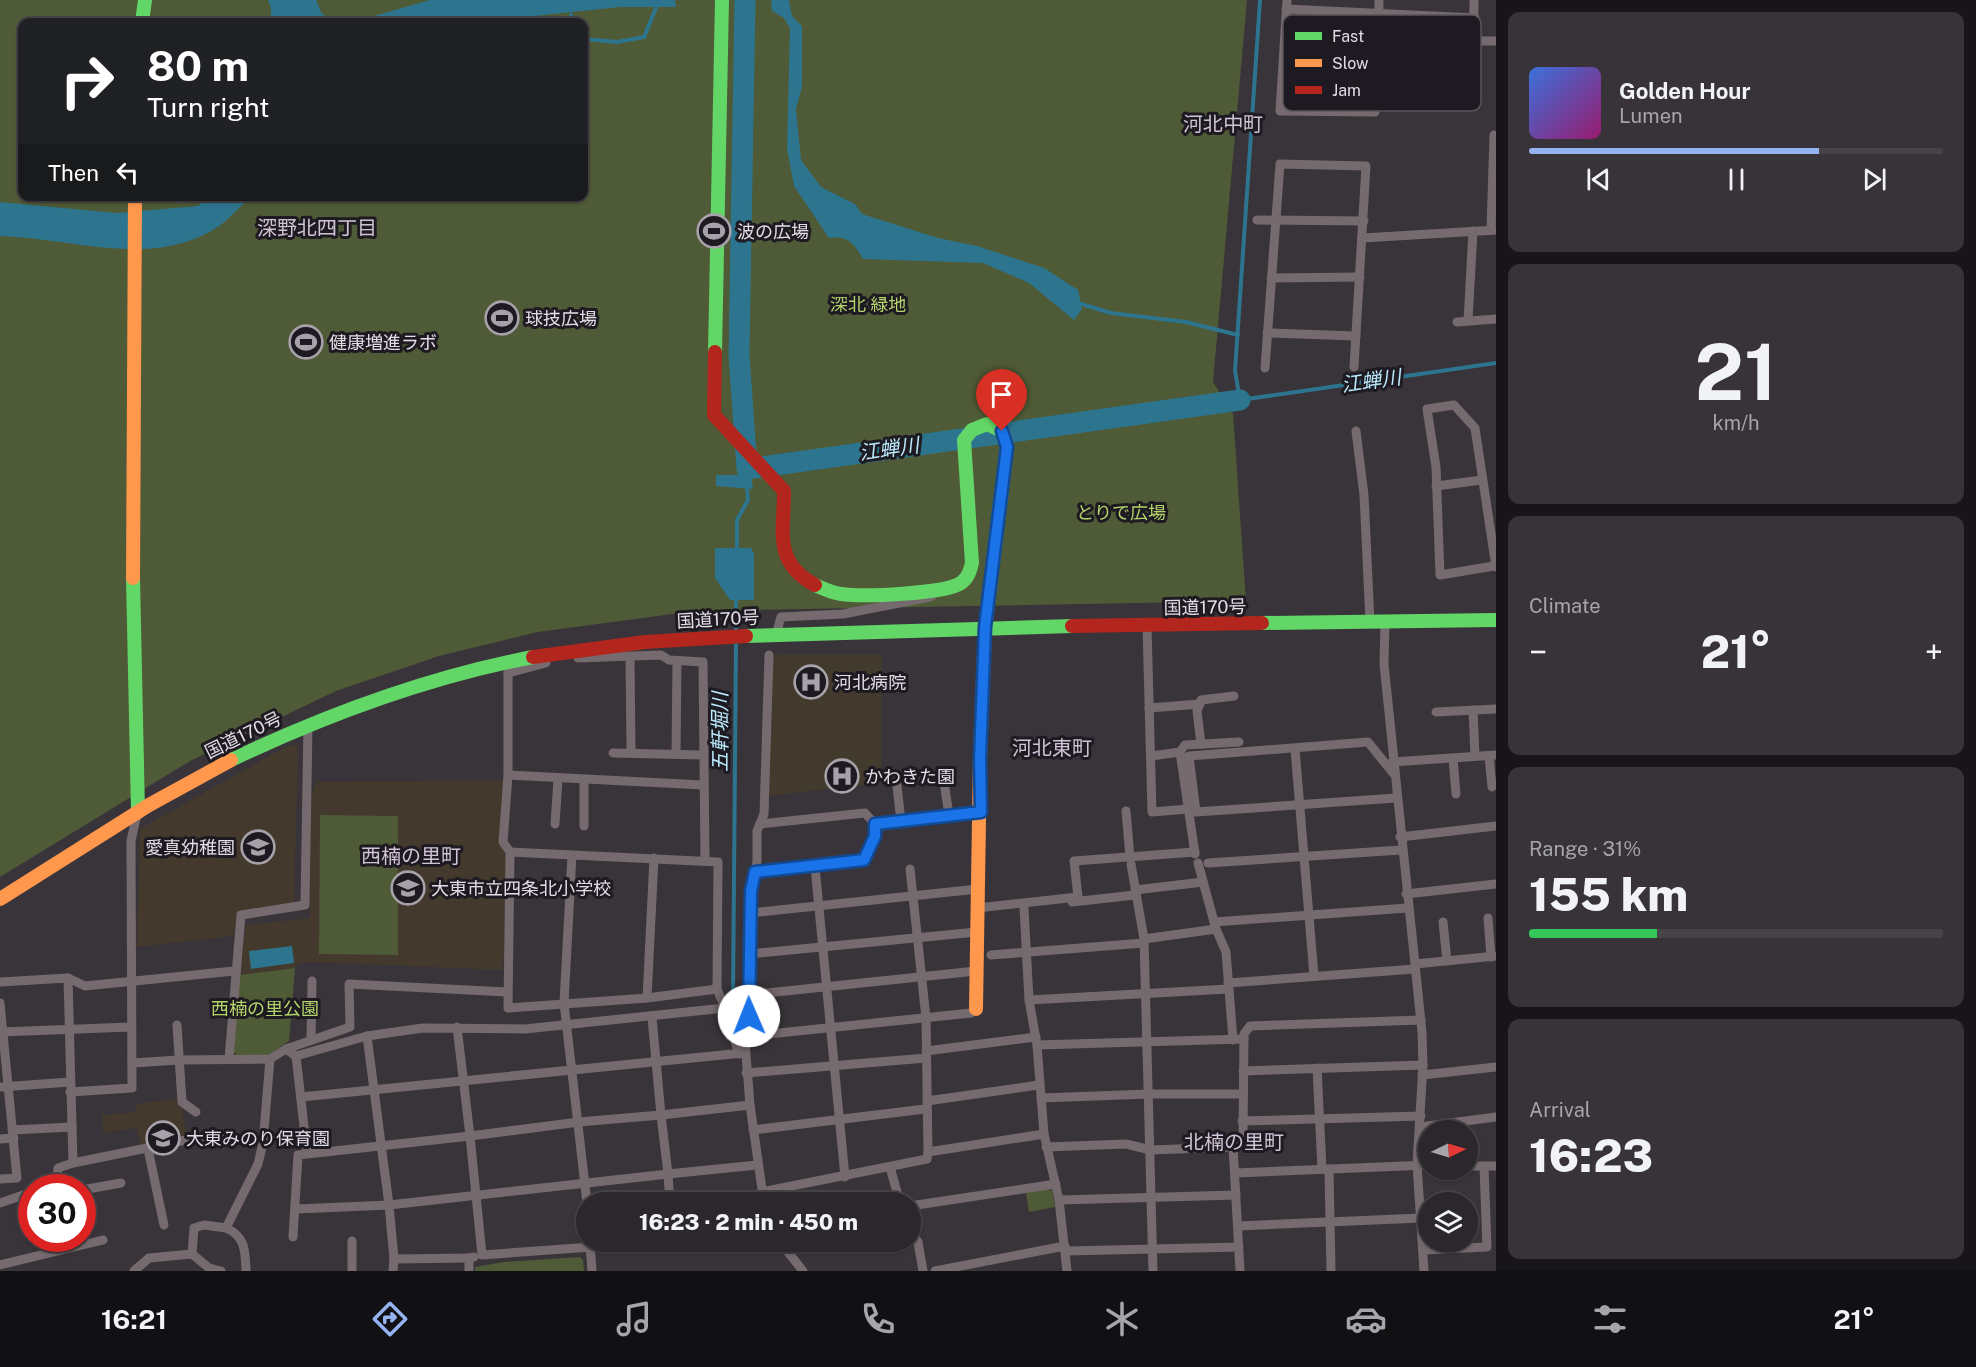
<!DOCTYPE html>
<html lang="en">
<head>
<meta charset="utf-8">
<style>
  body { margin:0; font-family:"Public Sans","Noto Sans JP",sans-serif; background:#373338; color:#f1f3f6; height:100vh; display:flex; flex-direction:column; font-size:22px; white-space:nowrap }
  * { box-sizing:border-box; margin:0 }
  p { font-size:20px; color:#a6a5a9 }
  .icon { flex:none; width:33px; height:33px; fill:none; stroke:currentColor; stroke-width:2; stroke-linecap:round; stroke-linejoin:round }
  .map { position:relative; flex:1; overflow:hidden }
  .drawer { display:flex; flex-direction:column; gap:12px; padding:12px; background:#181518; width:480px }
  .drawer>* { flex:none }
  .top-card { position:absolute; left:18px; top:18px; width:570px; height:183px; border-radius:12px; box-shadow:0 2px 4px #0004,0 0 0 2px #474448; background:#202124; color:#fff; overflow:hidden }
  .needle { width:39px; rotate:85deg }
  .controls { position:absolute; left:1418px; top:1120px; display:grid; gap:12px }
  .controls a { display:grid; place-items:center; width:60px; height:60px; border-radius:50%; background:#2b272c; box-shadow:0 2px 4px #0004,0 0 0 2px #474448; font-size:30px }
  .speed { position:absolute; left:18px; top:1174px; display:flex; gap:12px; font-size:30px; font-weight:700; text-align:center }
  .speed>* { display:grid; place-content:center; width:78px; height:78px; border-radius:50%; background:#2b272c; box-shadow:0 2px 4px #0004,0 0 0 2px #474448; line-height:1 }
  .speed .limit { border:9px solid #d22; background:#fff; color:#111 }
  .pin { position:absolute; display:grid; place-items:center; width:51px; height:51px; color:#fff; margin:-62px -26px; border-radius:50% 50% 50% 0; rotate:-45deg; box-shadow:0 0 6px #0007 }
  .pin .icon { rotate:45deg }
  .me { position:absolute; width:66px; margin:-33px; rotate:359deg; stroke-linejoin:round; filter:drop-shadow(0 0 4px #0008) }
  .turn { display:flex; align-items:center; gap:21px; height:126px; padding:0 30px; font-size:27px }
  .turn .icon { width:78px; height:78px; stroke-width:2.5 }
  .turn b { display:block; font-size:42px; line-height:51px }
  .then { display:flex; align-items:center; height:57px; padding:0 30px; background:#0003; gap:12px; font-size:22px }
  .big { font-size:45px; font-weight:800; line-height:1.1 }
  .drawer .card { flex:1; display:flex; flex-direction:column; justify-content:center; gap:9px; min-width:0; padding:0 21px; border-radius:12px; background:#373338 }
  .drawer .dial { align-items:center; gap:0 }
  .dial b { font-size:78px; line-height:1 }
  .song { display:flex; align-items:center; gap:18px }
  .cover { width:72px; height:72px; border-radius:9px; background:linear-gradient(135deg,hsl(220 70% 55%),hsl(320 70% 35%)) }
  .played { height:6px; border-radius:3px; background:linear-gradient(90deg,#95b2f1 70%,#474448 70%) }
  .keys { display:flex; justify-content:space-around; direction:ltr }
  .heat { display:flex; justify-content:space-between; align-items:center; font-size:33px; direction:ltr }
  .charge { height:9px; border-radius:4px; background:linear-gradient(90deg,#34c759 31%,#474448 0) }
  .trip { position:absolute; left:576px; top:1192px; width:345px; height:60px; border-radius:30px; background:#2b272c; box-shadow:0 2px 4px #0004,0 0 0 2px #474448; font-weight:800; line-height:60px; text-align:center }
  .dock { display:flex; height:96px; justify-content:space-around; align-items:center; background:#111012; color:#a6a5a9 }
  .dock .icon { width:42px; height:42px }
  .dock .on { color:#95b2f1 }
  .dock b { font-size:27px; color:#f1f3f6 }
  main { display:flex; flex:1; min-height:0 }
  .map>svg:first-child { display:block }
  .education { fill:#43392c }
  .medical { fill:#423a2c }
  .green { fill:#4f5a36; fill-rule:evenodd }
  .water { fill:#2d758e }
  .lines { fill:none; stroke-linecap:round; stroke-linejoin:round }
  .stream { stroke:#2d758e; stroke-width:4 }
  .river { stroke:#2d758e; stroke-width:21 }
  .street { stroke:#756a6e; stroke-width:9 }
  .fast { stroke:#63d668; stroke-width:14 }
  .slow { stroke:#ff974d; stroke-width:14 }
  .jam { stroke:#b3261e; stroke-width:14 }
  .route-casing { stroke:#114b97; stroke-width:15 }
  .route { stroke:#1a73e8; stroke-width:10 }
  .labels { text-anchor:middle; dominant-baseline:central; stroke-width:6; stroke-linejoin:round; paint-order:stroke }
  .poi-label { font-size:18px; fill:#e2dce5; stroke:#1e1a21; text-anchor:start }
  .park-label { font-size:18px; fill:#b3d46b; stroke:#1e1a21 }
  .street-label { font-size:18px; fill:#e2dce5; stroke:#1e1a21 }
  .neighbourhood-label { font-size:20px; fill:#cfc3d5; stroke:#1e1a21 }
  .water-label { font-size:20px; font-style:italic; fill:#bae9fc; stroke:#1e1a21 }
  .key { fill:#1e1a21; stroke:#59545c; stroke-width:1.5 }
  .key-label { font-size:16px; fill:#e2dce5 }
</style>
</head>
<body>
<main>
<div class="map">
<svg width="1496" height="1271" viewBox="0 0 1496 1271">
  <rect width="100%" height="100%" fill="#39343a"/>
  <g class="education">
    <path d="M289 745 298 747 294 903 239 911 233 936 137 947 140 829Z"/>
    <path d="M503 780 500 843 506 857 503 970 312 962 299 963 295 968 239 975 246 925 310 918 311 795 317 782Z"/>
    <path d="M180 1098 187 1136 140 1145 137 1128 103 1133 102 1115 136 1112V1104Z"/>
  </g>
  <path class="medical" d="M882 654 881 783 768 796 772 655Z"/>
  <g class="green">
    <path d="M0 0H1247L1213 382 1233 414 1246 601 695 611 538 632 439 656 336 691 190 761 0 877ZM22 22H584V196H22Z"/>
    <path d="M320 815 398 816V955L319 954Z"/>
    <path d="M295 968 289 1041 267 1056 238 1057 234 1052 239 975Z"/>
    <path d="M1046 1189 1052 1191 1055 1207 1029 1212 1026 1193Z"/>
    <path d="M580 1257 583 1260 584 1271H475V1267L504 1262Z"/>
  </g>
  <g class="water">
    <path d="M268 0H316L322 14 336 22H271V8Z"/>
    <path d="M430 0H675L676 7H620L506 19 502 22H353Z"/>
    <path d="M771 0H789L792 16 802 26V87L796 109 801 160 821 187 855 204 862 214 938 238 977 246 1044 268 1078 290 1082 309 1074 320 1029 283 983 263 863 259C854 243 848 235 829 238L794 186 787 149 790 28 784 18 772 11Z"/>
    <path d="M208 197H251C239 207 227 222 213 230 147 268 71 238 0 236V202L116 213 198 206Z"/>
    <path d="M716 475H751L753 489 716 486Z"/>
    <path d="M715 548H751L754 554V600H730L715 578Z"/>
    <path d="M292 946 294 963 251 969 249 951Z"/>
  </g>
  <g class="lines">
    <g class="stream">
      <path d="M1260 0 1235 371 1240 400 1496 363"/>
      <path d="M571 15 573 22"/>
      <path d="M584 39 617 42 644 37 656 8"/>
      <path d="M1078 303 1111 313 1186 322 1238 335"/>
      <path d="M747 469V477"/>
      <path d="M737 553V520L748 500 747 485"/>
      <path d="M736 631V596"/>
      <path d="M733 997 736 641"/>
    </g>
    <path class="river" d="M745 0 739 355 747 469 1240 400"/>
    <g class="street">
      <path d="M1287 0 1280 111 1375 112"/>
      <path d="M1286 9 1475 18"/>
      <path d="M1474 41H1496"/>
      <path d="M1285 55 1473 63"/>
      <path d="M1378 59 1379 0"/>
      <path d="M1473 77 1474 0"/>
      <path d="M1257 220 1364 221"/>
      <path d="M1491 230 1494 135"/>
      <path d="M1363 238 1496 230"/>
      <path d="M1271 278 1360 277"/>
      <path d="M1468 321 1473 231"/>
      <path d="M1457 322 1496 319"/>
      <path d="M1267 333 1356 336"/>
      <path d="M1265 368 1280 164 1366 166 1354 367"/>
      <path d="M1356 431 1364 495 1370 622"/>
      <path d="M1436 486 1482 480"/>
      <path d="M1494 566 1440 575 1436 467 1427 409 1454 405 1475 428 1496 567"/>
      <path d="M1385 621 1384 664 1422 1032 1423 1065 1417 1164 1424 1271"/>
      <path d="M1147 626 1152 812 1188 809"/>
      <path d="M776 635 781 617 843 614 930 597 940 590"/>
      <path d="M630 657 631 752"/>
      <path d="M578 658 661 655 669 660 703 662 705 860"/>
      <path d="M508 660V775L503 842 510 852 508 1008 647 998 717 989"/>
      <path d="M508 673 546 663"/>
      <path d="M1149 708 1200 704"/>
      <path d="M1473 710 1475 756"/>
      <path d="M1436 712 1496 709"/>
      <path d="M1201 744 1197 711 1201 700 1234 696"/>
      <path d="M1295 749 1314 976"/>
      <path d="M1180 752 1195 854"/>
      <path d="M613 753 703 755"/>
      <path d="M676 754 677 661"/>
      <path d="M1151 756 1180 752 1185 745 1239 742"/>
      <path d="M1489 756 1492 787"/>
      <path d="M1453 758 1456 794"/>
      <path d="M1392 762 1496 755"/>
      <path d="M1393 773 1368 742 1189 756 1196 812 1396 798"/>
      <path d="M508 775 703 785"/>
      <path d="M944 782 949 815"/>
      <path d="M897 786 901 821"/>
      <path d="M1126 811 1130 857"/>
      <path d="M555 824 558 779"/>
      <path d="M760 824 865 813 875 824 981 812"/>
      <path d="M584 826V780"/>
      <path d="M1400 837 1496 826"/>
      <path d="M510 852 718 862 717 989 725 1008"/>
      <path d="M572 855 564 1003 587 1203"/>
      <path d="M1198 863 1216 929 1226 952 1233 1040"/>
      <path d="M1208 863 1401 850"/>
      <path d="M1131 864 1144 939 1153 1271"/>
      <path d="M815 867 845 1177"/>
      <path d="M910 869 926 1018 928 1152"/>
      <path d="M755 872 864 860 875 836V824"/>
      <path d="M1135 890 1203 882"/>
      <path d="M1406 894 1496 884"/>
      <path d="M1072 902 1135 895"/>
      <path d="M977 908 1078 897 1074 861 1195 852"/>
      <path d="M1024 908 1029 1000"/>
      <path d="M750 913 978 889"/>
      <path d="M1488 918 1491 957"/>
      <path d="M1214 922 1407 908"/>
      <path d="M1443 922 1447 961"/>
      <path d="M1144 939 1216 929"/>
      <path d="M749 954 977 932"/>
      <path d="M991 955 1144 943"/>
      <path d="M1415 964 1496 956"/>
      <path d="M0 982 68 978 85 986 234 971"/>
      <path d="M1228 983 1415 969"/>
      <path d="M748 995 976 971"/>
      <path d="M647 998 654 858"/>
      <path d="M0 1003 17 1178 0 1179"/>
      <path d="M652 1018 661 1115 750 1105"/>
      <path d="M177 1025 182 1102 196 1112"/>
      <path d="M457 1027 470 1136 579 1122 661 1115 668 1174 389 1205 394 1259 469 1258"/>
      <path d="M0 1032 131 1027"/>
      <path d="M749 1036 971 1013 976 1009"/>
      <path d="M311 1039 312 981"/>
      <path d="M1037 1045 1244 1039"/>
      <path d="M286 1049 350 1027 349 984 507 992"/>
      <path d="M926 1051 1036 1037"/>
      <path d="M296 1056 367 1036 423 1028 525 1029 725 1008 739 1054"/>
      <path d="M229 1059 241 915 305 905 308 724"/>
      <path d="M132 1063 179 1060 270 1059 286 1049 296 1056 307 1153"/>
      <path d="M1317 1068 1322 1169"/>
      <path d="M1243 1071 1423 1065"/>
      <path d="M746 1073 926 1058"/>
      <path d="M1422 1075 1496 1067"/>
      <path d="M1 1087 70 1082"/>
      <path d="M70 1092 132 1088 131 841 137 814"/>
      <path d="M301 1097 743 1053"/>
      <path d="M1041 1098 1149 1094H1242"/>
      <path d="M927 1101 1039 1085"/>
      <path d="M1242 1121 1421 1116"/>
      <path d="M1420 1127 1496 1117"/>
      <path d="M12 1130 72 1127"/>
      <path d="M753 1130 925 1109"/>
      <path d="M0 1139 14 1138"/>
      <path d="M1046 1147 1126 1144 1151 1150 1233 1147 1243 1140 1244 1034 1250 1026 1421 1020"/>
      <path d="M1233 1147 1240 1271"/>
      <path d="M148 1149 164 1225"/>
      <path d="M73 1163 221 1133"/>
      <path d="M1467 1166H1496"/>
      <path d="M890 1167 900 1203"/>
      <path d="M1329 1169 1331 1271"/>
      <path d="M1235 1173 1428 1165"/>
      <path d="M44 1188 56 1184 58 1168 73 1163 68 978"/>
      <path d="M82 1190 121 1183"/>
      <path d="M761 1192 927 1159 928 1152 1044 1134"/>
      <path d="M1059 1200 1236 1195"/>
      <path d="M0 1203 32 1192"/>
      <path d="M670 1203 668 1174 757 1165"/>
      <path d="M764 1203 750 1105 745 1042 749 1036 751 891 757 862V831L764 814 769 655"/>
      <path d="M910 1206 1056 1184"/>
      <path d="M296 1209 389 1205 367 1036"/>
      <path d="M1238 1226 1421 1218"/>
      <path d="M226 1228C246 1237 245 1251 246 1271"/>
      <path d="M910 1230 918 1242 923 1271"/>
      <path d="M293 1237 298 1155 470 1136 482 1255 591 1247 604 1242"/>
      <path d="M780 1242 803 1271"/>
      <path d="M590 1243 592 1271"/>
      <path d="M1423 1250 1487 1247 1484 1167"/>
      <path d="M1067 1251 1239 1247"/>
      <path d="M192 1254 194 1228 204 1225 226 1228 258 1164 263 1143 270 1059"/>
      <path d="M0 1265 103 1240"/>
      <path d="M134 1271 149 1258 192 1254 209 1268 221 1271"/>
      <path d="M352 1271V1241"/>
      <path d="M393 1271 394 1259"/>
      <path d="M469 1271V1258L474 1257"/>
      <path d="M935 1271 1065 1246"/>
      <path d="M1067 1271 1059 1200 1044 1134 1037 1045 1029 1000 1228 989"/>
    </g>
    <g class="fast">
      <path d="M142 22 145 0"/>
      <path d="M715 352 722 0"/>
      <path d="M133 578 138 812"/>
      <path d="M815 585C824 589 832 593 841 594 863 597 944 594 961 583 968 578 970 571 972 563L964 440 972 430 987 424 1002 431 1007 447 992 570"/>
      <path d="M1262 623 1496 620"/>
      <path d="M746 636 1072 626"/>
      <path d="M231 760C328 714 428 677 533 657"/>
    </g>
    <g class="slow">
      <path d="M133 578 135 196"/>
      <path d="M0 899 149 805 231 760"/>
      <path d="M976 1009 980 758 985 627 992 570"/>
    </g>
    <g class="jam">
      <path d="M715 352 714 415 784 491C784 533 773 562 815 585"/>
      <path d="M1072 626 1262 623"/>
      <path d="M533 657 645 642 746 636"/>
    </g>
  </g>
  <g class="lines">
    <g class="route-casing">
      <path id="route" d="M749 1016 751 891 755 872 864 860 875 836V824L981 812 980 758 985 627 1007 447 1002 431"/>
    </g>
    <use href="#route" class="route"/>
  </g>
  <defs>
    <g id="stadium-ring" transform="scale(1.725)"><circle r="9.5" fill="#1e1a21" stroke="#a7a1a9" stroke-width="1.5"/><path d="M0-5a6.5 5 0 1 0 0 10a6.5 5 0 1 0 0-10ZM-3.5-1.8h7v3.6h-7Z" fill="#a7a1a9"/></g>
    <g id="hospital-ring" transform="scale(1.725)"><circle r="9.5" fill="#1e1a21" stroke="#a7a1a9" stroke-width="1.5"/><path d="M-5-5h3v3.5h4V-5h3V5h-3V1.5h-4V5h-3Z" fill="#a7a1a9"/></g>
    <g id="school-ring" transform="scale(1.725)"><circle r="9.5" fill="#1e1a21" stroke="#a7a1a9" stroke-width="1.5"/><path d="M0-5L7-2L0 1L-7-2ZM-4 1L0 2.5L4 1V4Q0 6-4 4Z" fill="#a7a1a9"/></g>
  </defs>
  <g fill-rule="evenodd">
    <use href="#stadium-ring" x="714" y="231"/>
    <use href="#stadium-ring" x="502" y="318"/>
    <use href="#stadium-ring" x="306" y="342"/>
    <use href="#hospital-ring" x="811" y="682"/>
    <use href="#hospital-ring" x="842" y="776"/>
    <use href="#school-ring" x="258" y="847"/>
    <use href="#school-ring" x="408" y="888"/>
    <use href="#school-ring" x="163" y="1138"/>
  </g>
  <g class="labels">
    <g class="poi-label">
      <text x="737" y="231">波の広場</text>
      <text x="525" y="318">球技広場</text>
      <text x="329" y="342">健康増進ラボ</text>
      <text x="834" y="682">河北病院</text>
      <text x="865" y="776">かわきた園</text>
      <text x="235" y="847" text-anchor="end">愛真幼稚園</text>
      <text x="431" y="888">大東市立四条北小学校</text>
      <text x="186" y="1138">大東みのり保育園</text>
    </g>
    <g class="park-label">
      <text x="868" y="304">深北 緑地</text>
      <text x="1121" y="512">とりで広場</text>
      <text x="265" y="1008">西楠の里公園</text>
    </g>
    <g class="street-label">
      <text transform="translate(1205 607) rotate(-1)">国道170号</text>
      <text transform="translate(718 619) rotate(-3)">国道170号</text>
      <text transform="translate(243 735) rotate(-26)">国道170号</text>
    </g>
    <g class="neighbourhood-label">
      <text x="1223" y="124">河北中町</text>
      <text x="317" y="228">深野北四丁目</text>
      <text x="1052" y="748">河北東町</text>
      <text x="411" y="856">西楠の里町</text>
      <text x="1234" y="1142">北楠の里町</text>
    </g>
    <g class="water-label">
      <text transform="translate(1371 381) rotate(-8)">江蝉川</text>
      <text transform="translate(889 449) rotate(-8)">江蝉川</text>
      <text transform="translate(720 732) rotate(-90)">五軒堀川</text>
    </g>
  </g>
  <rect x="1283" y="15" width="198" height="96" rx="9" class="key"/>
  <rect x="1295" y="32" width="27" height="8" fill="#63d668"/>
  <rect x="1295" y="59" width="27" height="8" fill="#ff974d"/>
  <rect x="1295" y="86" width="27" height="8" fill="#b3261e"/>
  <g class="key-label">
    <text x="1332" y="42">Fast</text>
    <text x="1332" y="69">Slow</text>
    <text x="1332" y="96">Jam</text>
  </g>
</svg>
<div class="controls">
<a><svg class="needle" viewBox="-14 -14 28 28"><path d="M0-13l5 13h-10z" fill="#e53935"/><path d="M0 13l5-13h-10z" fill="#a6a5a9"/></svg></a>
<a><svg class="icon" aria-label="layers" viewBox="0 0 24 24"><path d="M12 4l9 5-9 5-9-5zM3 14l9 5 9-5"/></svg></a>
</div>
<div class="speed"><div class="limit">30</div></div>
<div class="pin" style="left:1002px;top:431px;background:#d93025"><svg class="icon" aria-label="arrive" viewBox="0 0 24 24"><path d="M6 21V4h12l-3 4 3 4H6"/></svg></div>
<svg class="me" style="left:749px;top:1016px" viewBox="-20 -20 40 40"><circle r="19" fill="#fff"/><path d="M0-13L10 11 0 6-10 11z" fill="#1a73e8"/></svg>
<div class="trip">16:23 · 2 min · 450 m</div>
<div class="top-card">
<div class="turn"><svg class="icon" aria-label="right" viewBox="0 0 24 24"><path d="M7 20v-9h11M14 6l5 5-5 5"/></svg><div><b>80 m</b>Turn right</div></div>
<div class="then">Then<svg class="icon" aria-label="left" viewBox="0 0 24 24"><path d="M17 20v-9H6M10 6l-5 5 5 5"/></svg></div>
</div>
</div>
<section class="drawer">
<div class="card">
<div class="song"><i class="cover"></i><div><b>Golden Hour</b><p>Lumen</p></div></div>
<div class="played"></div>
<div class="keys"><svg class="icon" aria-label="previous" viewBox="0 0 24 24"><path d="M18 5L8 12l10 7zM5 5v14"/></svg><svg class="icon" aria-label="pause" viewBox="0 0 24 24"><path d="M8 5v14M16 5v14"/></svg><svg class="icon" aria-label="next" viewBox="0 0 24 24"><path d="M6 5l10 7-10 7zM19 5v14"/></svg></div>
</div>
<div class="card dial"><b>21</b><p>km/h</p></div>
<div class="card"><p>Climate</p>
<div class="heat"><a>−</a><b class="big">21°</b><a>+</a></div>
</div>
<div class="card"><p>Range · 31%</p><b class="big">155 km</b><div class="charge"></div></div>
<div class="card"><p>Arrival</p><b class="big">16:23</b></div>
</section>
</main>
<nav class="dock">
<b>16:21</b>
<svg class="icon on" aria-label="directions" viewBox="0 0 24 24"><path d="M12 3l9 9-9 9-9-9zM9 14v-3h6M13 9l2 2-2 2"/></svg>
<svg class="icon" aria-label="music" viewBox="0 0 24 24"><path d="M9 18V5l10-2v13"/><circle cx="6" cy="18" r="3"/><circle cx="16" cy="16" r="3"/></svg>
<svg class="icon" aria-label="phone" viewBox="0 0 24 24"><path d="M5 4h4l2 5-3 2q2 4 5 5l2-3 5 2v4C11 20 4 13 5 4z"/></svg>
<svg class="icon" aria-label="climate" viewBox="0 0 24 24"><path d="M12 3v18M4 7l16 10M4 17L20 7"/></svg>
<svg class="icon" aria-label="car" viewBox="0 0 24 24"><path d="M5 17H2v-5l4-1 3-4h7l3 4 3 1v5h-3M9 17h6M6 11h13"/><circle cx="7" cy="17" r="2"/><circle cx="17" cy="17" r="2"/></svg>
<svg class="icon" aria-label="filters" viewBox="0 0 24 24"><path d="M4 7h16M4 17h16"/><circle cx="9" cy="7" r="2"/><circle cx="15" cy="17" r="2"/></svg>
<b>21°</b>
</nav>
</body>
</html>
